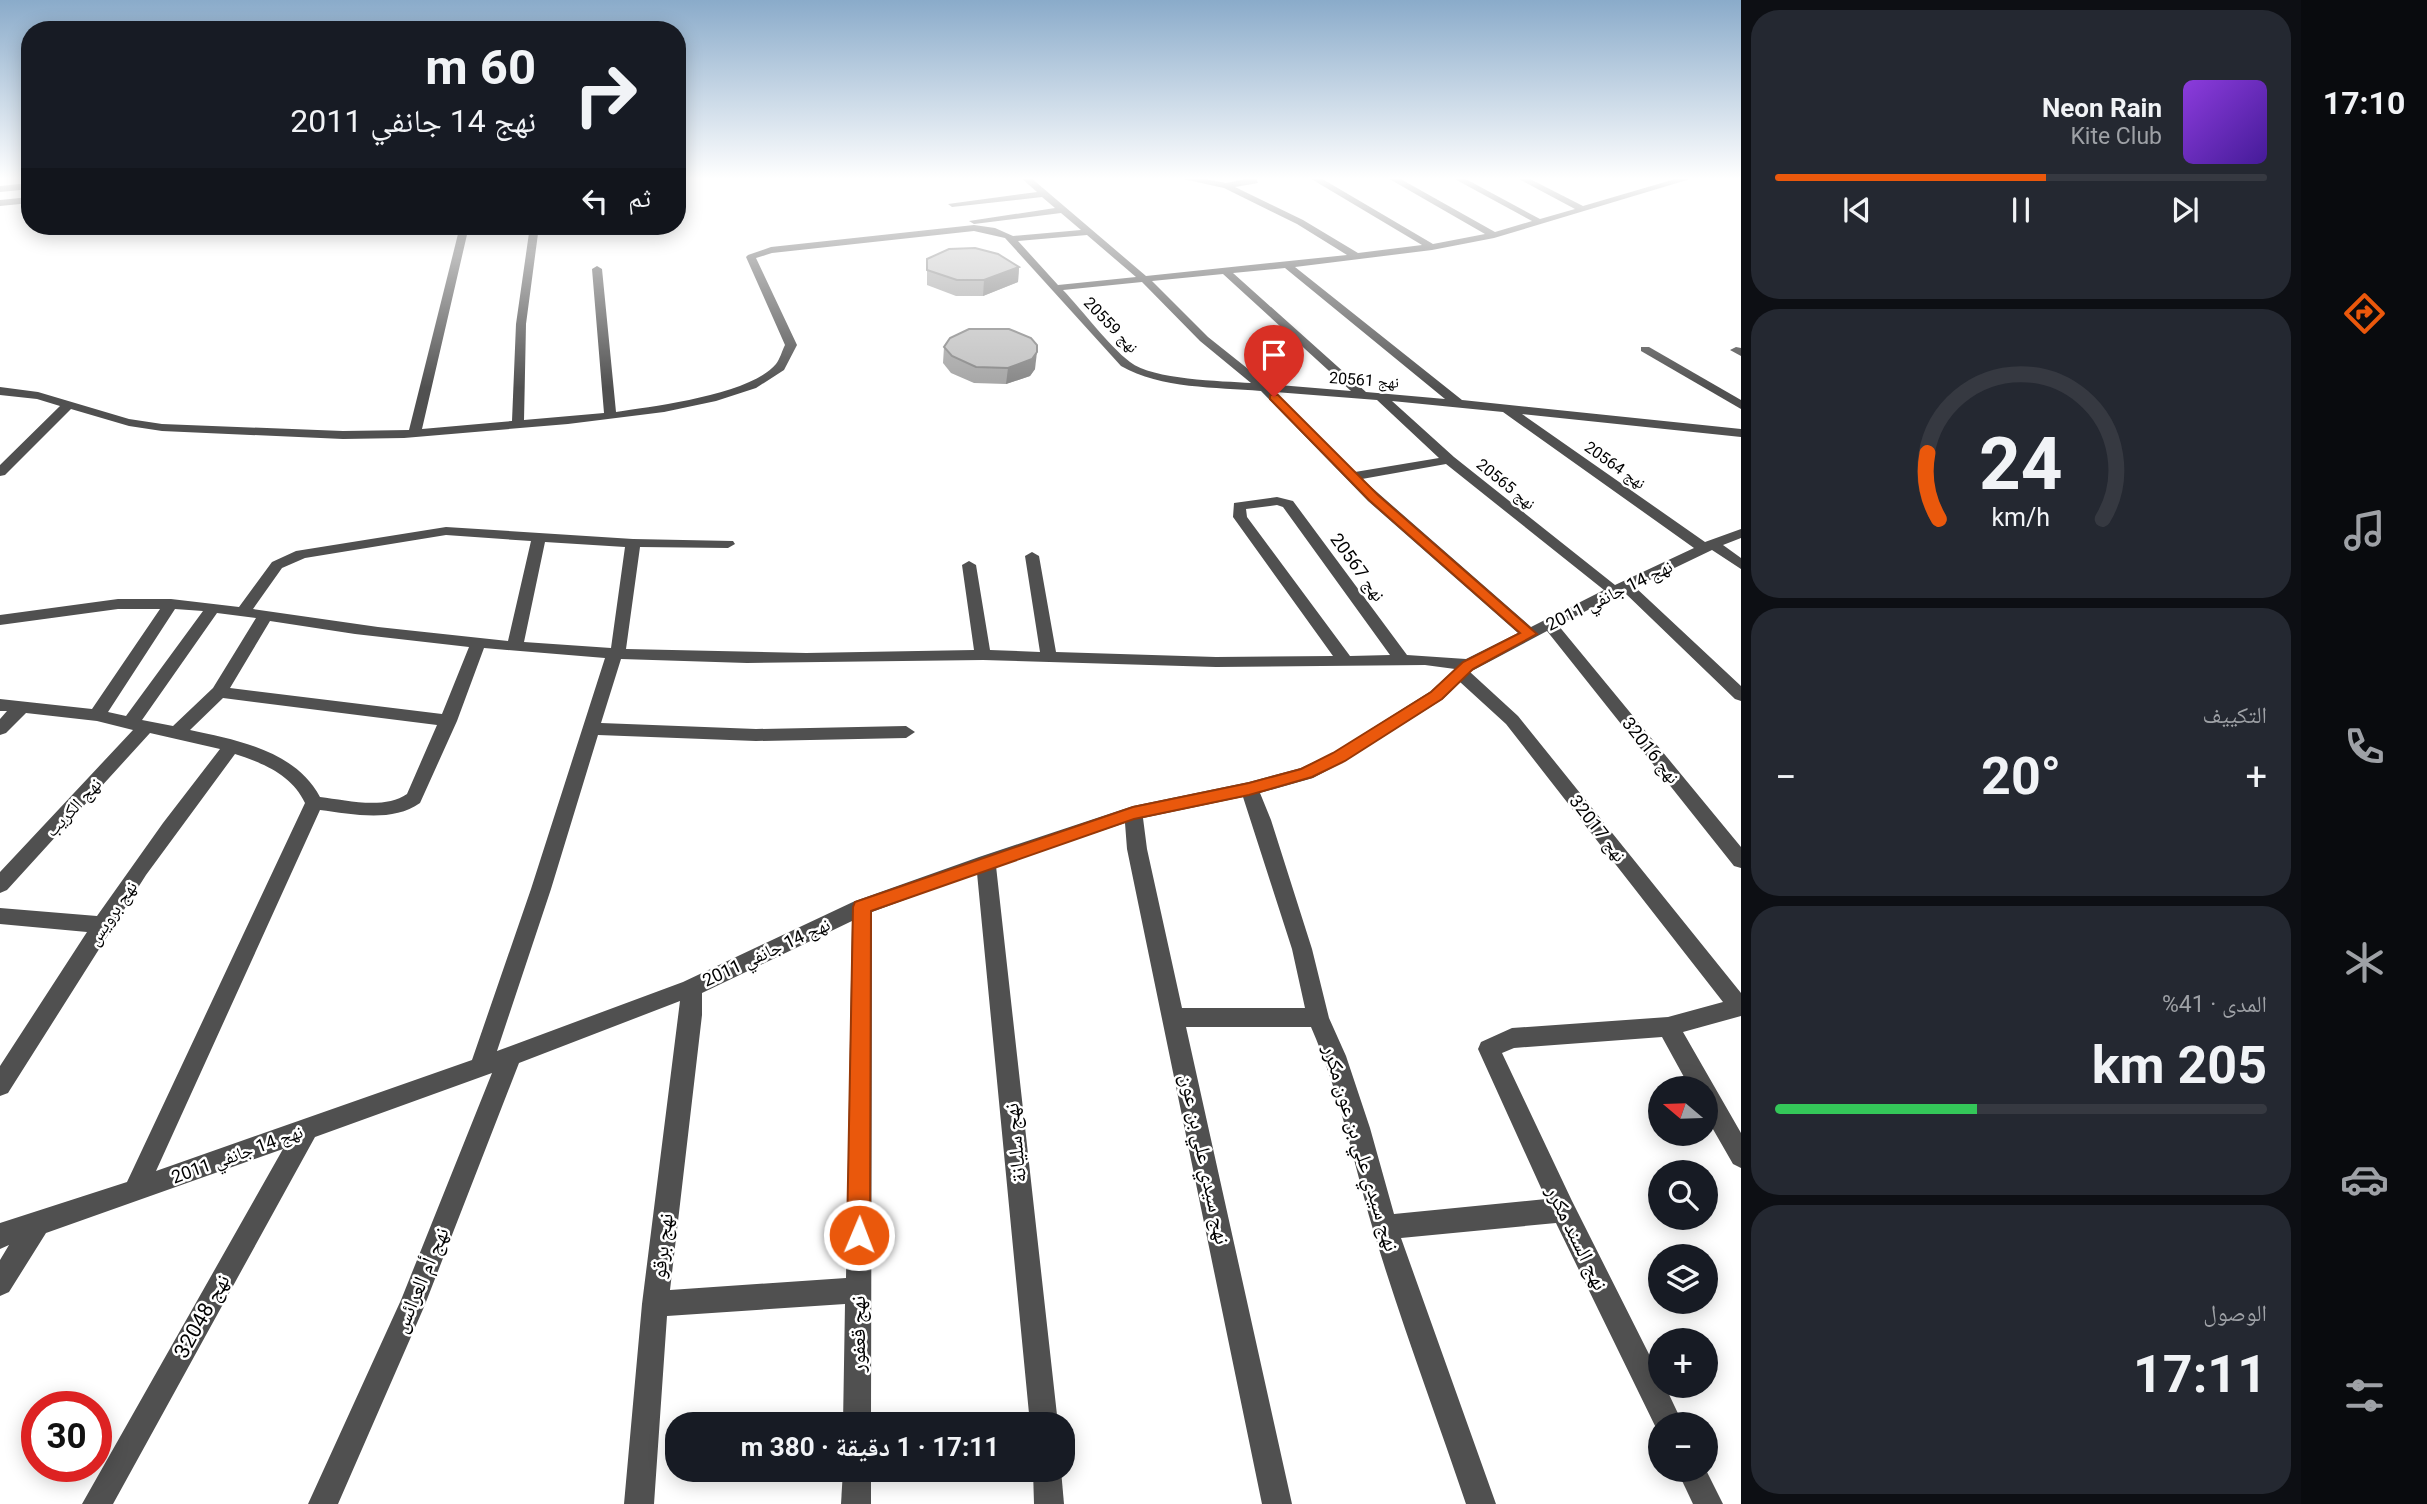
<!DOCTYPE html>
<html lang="ar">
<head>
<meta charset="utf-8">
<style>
  body { margin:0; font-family:Roboto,"Noto Naskh Arabic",sans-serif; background:#242831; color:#f1f3f6; direction:rtl; height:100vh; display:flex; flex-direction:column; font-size:26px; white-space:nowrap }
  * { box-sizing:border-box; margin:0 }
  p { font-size:23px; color:#9ea1a6 }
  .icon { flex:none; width:38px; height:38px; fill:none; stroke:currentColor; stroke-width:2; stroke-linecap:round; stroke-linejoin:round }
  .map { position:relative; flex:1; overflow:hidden; direction:ltr }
  .details { display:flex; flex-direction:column; gap:10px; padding:10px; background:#0d0f14; width:560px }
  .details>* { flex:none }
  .top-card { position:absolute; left:21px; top:21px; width:665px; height:214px; border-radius:28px; box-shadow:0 4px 18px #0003; direction:rtl; background:#171b24; color:#f1f3f6; overflow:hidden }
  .needle { width:46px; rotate:289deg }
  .buttons { position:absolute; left:1648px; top:1076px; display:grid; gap:14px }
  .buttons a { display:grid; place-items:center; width:70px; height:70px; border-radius:50%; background:#171b24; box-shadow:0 4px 18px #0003; font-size:35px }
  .speed { position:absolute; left:21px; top:1391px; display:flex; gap:14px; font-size:35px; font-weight:700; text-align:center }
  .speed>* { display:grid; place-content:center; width:91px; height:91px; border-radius:50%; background:#171b24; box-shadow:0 4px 18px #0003; line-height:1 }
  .speed .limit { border:10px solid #d22; background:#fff; color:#111 }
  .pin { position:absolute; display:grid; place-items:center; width:60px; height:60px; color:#fff; margin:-72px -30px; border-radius:50% 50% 50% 0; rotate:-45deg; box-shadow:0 0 7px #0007 }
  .pin .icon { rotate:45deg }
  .me { position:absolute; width:77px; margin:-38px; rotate:1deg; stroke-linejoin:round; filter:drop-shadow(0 0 5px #0008) }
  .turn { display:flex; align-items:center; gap:24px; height:147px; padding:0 35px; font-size:32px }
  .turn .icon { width:91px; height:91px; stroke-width:2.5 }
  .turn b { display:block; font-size:49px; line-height:60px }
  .then { display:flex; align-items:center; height:66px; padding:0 35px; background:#0003; gap:14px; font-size:26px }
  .big { font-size:52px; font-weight:700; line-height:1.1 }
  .details .card { flex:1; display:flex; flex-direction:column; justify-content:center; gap:10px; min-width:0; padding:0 24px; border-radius:28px; background:#242831 }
  .details .dial { align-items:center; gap:0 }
  .dial svg { height:182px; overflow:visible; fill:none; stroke:#363941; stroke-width:7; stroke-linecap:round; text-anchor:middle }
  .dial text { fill:#f1f3f6; stroke:none }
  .song { display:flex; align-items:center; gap:21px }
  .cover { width:84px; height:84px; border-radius:10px; background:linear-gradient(135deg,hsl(270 70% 55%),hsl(260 70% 35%)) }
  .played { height:7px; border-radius:4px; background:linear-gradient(90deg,#ea580c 55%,#363941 55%) }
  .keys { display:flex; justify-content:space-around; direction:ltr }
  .heat { display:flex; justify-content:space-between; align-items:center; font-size:38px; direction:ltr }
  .charge { height:10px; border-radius:5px; background:linear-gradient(90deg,#34c759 41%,#363941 0) }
  .trip { position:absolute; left:665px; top:1412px; width:410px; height:70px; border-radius:28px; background:#171b24; box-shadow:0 4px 18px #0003; font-weight:700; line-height:70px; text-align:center; direction:rtl }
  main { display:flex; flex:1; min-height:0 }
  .menu { display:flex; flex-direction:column; width:126px; justify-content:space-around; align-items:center; background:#090b0e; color:#9ea1a6 }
  .menu .icon { width:49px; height:49px }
  .menu .active { color:#ea580c }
  .menu b { font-size:32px; color:#f1f3f6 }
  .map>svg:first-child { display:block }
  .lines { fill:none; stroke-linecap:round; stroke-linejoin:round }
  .minor { fill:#505050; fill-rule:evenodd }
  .wall { fill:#a5a5a5 }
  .shaded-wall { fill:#868686 }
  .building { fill:#c0c0c0; stroke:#868686; stroke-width:2 }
  .route { fill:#ea580c; stroke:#983908; stroke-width:2 }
  .labels { text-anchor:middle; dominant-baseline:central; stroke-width:5; stroke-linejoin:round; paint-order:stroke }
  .far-street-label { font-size:16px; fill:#000; stroke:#fff }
  .street-label { font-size:18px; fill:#000; stroke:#fff }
  .near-street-label { font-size:21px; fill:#000; stroke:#fff }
</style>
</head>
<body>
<main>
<nav class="menu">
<b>17:10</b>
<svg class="icon active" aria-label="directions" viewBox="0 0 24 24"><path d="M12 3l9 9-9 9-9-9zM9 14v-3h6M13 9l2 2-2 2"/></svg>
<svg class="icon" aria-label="music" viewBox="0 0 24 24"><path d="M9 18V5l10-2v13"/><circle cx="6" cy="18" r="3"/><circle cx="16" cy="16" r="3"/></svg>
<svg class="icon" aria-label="phone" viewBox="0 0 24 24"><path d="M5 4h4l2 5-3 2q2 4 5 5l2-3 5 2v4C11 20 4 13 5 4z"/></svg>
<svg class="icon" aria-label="climate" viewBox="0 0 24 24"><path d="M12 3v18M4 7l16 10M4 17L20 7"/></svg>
<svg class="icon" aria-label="car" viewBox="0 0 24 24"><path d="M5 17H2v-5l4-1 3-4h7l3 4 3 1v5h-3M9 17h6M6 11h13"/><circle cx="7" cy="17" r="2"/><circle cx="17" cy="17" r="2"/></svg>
<svg class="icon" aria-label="filters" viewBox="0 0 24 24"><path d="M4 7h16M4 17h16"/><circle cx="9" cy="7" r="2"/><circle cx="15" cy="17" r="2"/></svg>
</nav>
<section class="details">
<div class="card">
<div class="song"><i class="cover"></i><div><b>Neon Rain</b><p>Kite Club</p></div></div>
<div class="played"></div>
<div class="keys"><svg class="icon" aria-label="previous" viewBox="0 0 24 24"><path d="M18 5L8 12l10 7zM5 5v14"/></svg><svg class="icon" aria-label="pause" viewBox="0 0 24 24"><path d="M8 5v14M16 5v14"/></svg><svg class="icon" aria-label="next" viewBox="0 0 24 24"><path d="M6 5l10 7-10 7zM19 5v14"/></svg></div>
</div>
<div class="card dial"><svg viewBox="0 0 100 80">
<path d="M14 69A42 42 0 1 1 86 69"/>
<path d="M14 69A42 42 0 0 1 9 40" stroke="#ea580c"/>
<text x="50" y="56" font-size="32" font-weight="700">24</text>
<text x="50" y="72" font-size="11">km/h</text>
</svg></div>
<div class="card"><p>التكييف</p>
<div class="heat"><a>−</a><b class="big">20°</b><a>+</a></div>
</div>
<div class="card"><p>المدى · 41%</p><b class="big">205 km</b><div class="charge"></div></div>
<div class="card"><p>الوصول</p><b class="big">17:11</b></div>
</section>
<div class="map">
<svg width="1741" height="1504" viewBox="0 0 1741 1504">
  <rect width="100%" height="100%" fill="#fff"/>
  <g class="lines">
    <g class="minor">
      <path d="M1020 177H1030L1146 276 1347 255 1297 224 1224 188 1174 177H1194L1226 183 1256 177 1258 183 1235 187 1303 220 1358 253 1422 245 1308 177H1319L1433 244 1485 234 1386 177H1397L1495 232 1532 221 1451 177H1462L1540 219 1575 209 1515 177H1526L1583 206 1682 177H1697L1494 238 1432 250 1295 267 1462 400 1741 429V437L1522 414 1705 542 1741 529V538L1723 545 1741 558V569L1712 550 1635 587 1741 686V701L1735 699 1624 592 1558 625 1741 847V868L1734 866 1547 631 1470 672 1518 716 1741 993V1016L1683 1032 1741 1133V1168L1733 1164 1706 1117V1088H1690L1662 1037 1514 1048 1502 1053 1572 1201 1661 1378V1386H1665L1683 1424H1661L1659 1434 1556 1223 1401 1238 1496 1504H1466C1435 1412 1400 1320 1372 1226 1353 1159 1339 1091 1311 1027H1186L1292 1504H1262L1127 849 1125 823 996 866 1058 1424H1030L977 873 872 912 871 1424H843L845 1304 667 1316 654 1504H624L642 1304 680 1001 519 1063 424 1307 338 1504H308L401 1300 492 1073 315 1137 113 1504H82L283 1149 46 1233 9 1292 0 1296V1260L9 1245 0 1249V1223L127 1182 305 803C292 775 263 763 235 754L146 875 8 1093 0 1096V1066L87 932 0 924V908L97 916 163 823 220 749 150 733 7 890 0 893V872L133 730 97 721 26 713 6 733 0 735V719L7 711H0V699L92 709 160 609H118L0 625V615L118 599H171L239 607 272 562 296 551 446 527 633 539 733 541 735 544 728 548 640 547 626 649 806 653 974 650 962 565 969 561 976 565 990 650 1040 652 1025 556 1032 552 1039 556 1056 652 1216 657 1333 656 1233 517 1234 503 1277 497 1293 501 1407 655 1466 659 1518 633 1368 501 1261 391C1216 387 1161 389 1121 366L1005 238 974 231 772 253 756 258 797 345 784 370 756 388 716 401 664 412 568 424 404 438 343 439 162 431 129 426 71 409 5 475 0 476V465L60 406 37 399 0 395V387L38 392 129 419 162 424 343 431 409 430 460 226H469L422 429 512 421 516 324 530 226H539L526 324 524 420 604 413 592 269 597 266 602 269 616 412C654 406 750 395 776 364 780 359 782 351 785 345L746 257 748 255 771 247 974 225 995 228 1013 236 1081 230 1061 213 974 224 969 221 1055 208 1042 197 952 207 948 204 1037 192ZM1087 235 1136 277 1058 285 1018 241ZM1285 268 1445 399 1366 392 1233 273ZM1223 274 1351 391 1267 384 1208 337 1152 281ZM1142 282 1200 341 1251 383C1221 381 1153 380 1130 362 1108 345 1083 311 1063 290ZM1275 392 1377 400 1439 458 1355 472ZM1392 401 1503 412 1694 548 1615 585 1454 457ZM1446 464 1604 590 1531 627 1362 479ZM1277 505 1283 507 1390 655 1350 656 1247 517 1246 509ZM446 535 531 541 508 641 378 627 253 609 282 568 305 558ZM545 542 625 547 611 648 524 642ZM175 609 203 611 126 716 108 712ZM217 613 256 618 213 688 173 726 142 720ZM270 621 355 634 469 647 442 714 230 688ZM484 648 605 658 531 889 472 1060 156 1171 320 810C352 814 392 823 420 803L457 721ZM621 659 747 663 983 660 1216 667 1425 665 1455 669 1431 691 1333 753 1301 768 1249 782 1133 806 979 857 855 901 683 982 497 1051 551 889 598 735 756 741 906 738 915 732 906 726 756 729 601 723ZM1460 682 1506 724 1723 1002 1668 1017 1512 1028 1481 1042 1478 1049 1546 1199 1394 1214 1370 1128 1346 1056 1329 1018 1312 949 1271 820 1260 793 1313 778 1345 761 1443 699ZM223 698 437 725 407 794C384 810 346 800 320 797 296 751 237 740 190 730ZM1243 797 1292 949 1305 1008H1182L1147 849 1143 818ZM852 921 846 1278 670 1290 702 1015V993Z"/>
      <path d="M30 183V189L0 192V186Z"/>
      <path d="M30 197V203L0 206V200Z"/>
      <path d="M1641 347H1649L1741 400V409L1641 351Z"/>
      <path d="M1736 347 1741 348V356L1730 350Z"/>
      <path d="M843 1470H871V1504H841Z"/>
      <path d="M1033 1470H1061L1064 1504H1034Z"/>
      <path d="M1677 1470H1706L1723 1504H1693Z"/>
    </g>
  </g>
  <g class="wall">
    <path d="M927 259 1019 267 1018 282 983 296H956L927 285Z"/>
    <path d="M944 347 1035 369 1030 376 1006 384 974 383 951 373 943 363Z"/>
  </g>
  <g class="shaded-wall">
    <path d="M1019 267 1018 282 983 296 984 280Z"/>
    <path d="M1037 352 1035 369 1030 376 1006 384 1008 368Z"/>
  </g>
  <g class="building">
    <path d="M975 248 998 254 1019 267 984 280H957L927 270V259L949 249Z"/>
    <path d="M969 329H1009L1031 338 1037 345V352L1032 359 1008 368 976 367 952 356 944 347 950 338Z"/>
  </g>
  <linearGradient id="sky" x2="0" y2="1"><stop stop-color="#8aabca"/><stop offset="0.46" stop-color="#fff"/><stop offset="1" stop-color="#fff" stop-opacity="0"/></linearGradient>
  <rect width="1741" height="388" fill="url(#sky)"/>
  <path class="route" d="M1270 395H1278L1378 495 1537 634 1473 669 1442 699 1345 761 1312 777 1249 795 1134 819 871 911 870 1235 867 1243 859 1246 850 1243 847 1235 853 907 855 902 1133 807 1249 783 1301 769 1333 753 1431 692 1463 662 1520 633 1369 500 1270 399Z"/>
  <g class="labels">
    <g class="far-street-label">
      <text transform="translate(1111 325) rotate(46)">نهج 20559</text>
      <text transform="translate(1364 380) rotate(4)">نهج 20561</text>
      <text transform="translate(1615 465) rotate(35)">نهج 20564</text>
      <text transform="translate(1506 484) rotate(39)">نهج 20565</text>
    </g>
    <g class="street-label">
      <text transform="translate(1358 567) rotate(54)">نهج 20567</text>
      <text transform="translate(1609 595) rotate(-26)">نهج 14 جانفي 2011</text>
      <text transform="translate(1651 750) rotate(51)">نهج 32016</text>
      <text transform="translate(73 807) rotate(-47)">نهج الكريب</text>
      <text transform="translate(1598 828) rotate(52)">نهج 32017</text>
      <text transform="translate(112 913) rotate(-56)">نهج برويس</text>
      <text transform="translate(766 952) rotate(-25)">نهج 14 جانفي 2011</text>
      <text transform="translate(237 1154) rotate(-20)">نهج 14 جانفي 2011</text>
    </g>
    <g class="near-street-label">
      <text transform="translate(1015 1143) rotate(-96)">نهج سليانة</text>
      <text transform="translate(1361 1148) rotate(73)">نهج سيدي علي بن عون مكرر</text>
      <text transform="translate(1205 1159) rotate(78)">نهج سيدي علي بن عون</text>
      <text transform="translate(1577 1238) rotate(64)">نهج السند مكرر</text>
      <text transform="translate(662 1246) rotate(-83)">نهج برقو</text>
      <text transform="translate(421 1280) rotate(-67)">نهج أم العرائس</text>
      <text transform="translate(202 1316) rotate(-61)">نهج 32048</text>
      <text transform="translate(858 1334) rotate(-90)">نهج قعفور</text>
    </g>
  </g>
</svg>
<div class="buttons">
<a><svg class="needle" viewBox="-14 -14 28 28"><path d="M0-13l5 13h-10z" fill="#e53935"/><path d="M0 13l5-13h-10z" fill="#9ea1a6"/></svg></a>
<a><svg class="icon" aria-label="search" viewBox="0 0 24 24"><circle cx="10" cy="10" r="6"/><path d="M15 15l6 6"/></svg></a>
<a><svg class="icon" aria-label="layers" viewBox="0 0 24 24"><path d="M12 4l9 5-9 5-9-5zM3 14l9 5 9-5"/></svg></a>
<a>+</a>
<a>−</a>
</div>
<div class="speed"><div class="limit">30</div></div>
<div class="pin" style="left:1274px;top:397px;background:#d93025"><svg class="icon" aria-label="arrive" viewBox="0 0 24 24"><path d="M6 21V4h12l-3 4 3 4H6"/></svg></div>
<svg class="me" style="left:859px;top:1235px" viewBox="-20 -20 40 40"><circle r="17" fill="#ea580c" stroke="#fff" stroke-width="3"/><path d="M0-11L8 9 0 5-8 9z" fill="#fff"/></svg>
<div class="trip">17:11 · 1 دقيقة · 380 m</div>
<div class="top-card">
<div class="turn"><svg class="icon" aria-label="right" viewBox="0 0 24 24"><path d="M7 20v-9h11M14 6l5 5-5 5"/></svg><div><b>60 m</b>نهج 14 جانفي 2011</div></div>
<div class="then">ثم<svg class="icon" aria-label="left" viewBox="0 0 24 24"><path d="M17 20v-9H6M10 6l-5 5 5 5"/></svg></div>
</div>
</div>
</main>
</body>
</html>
